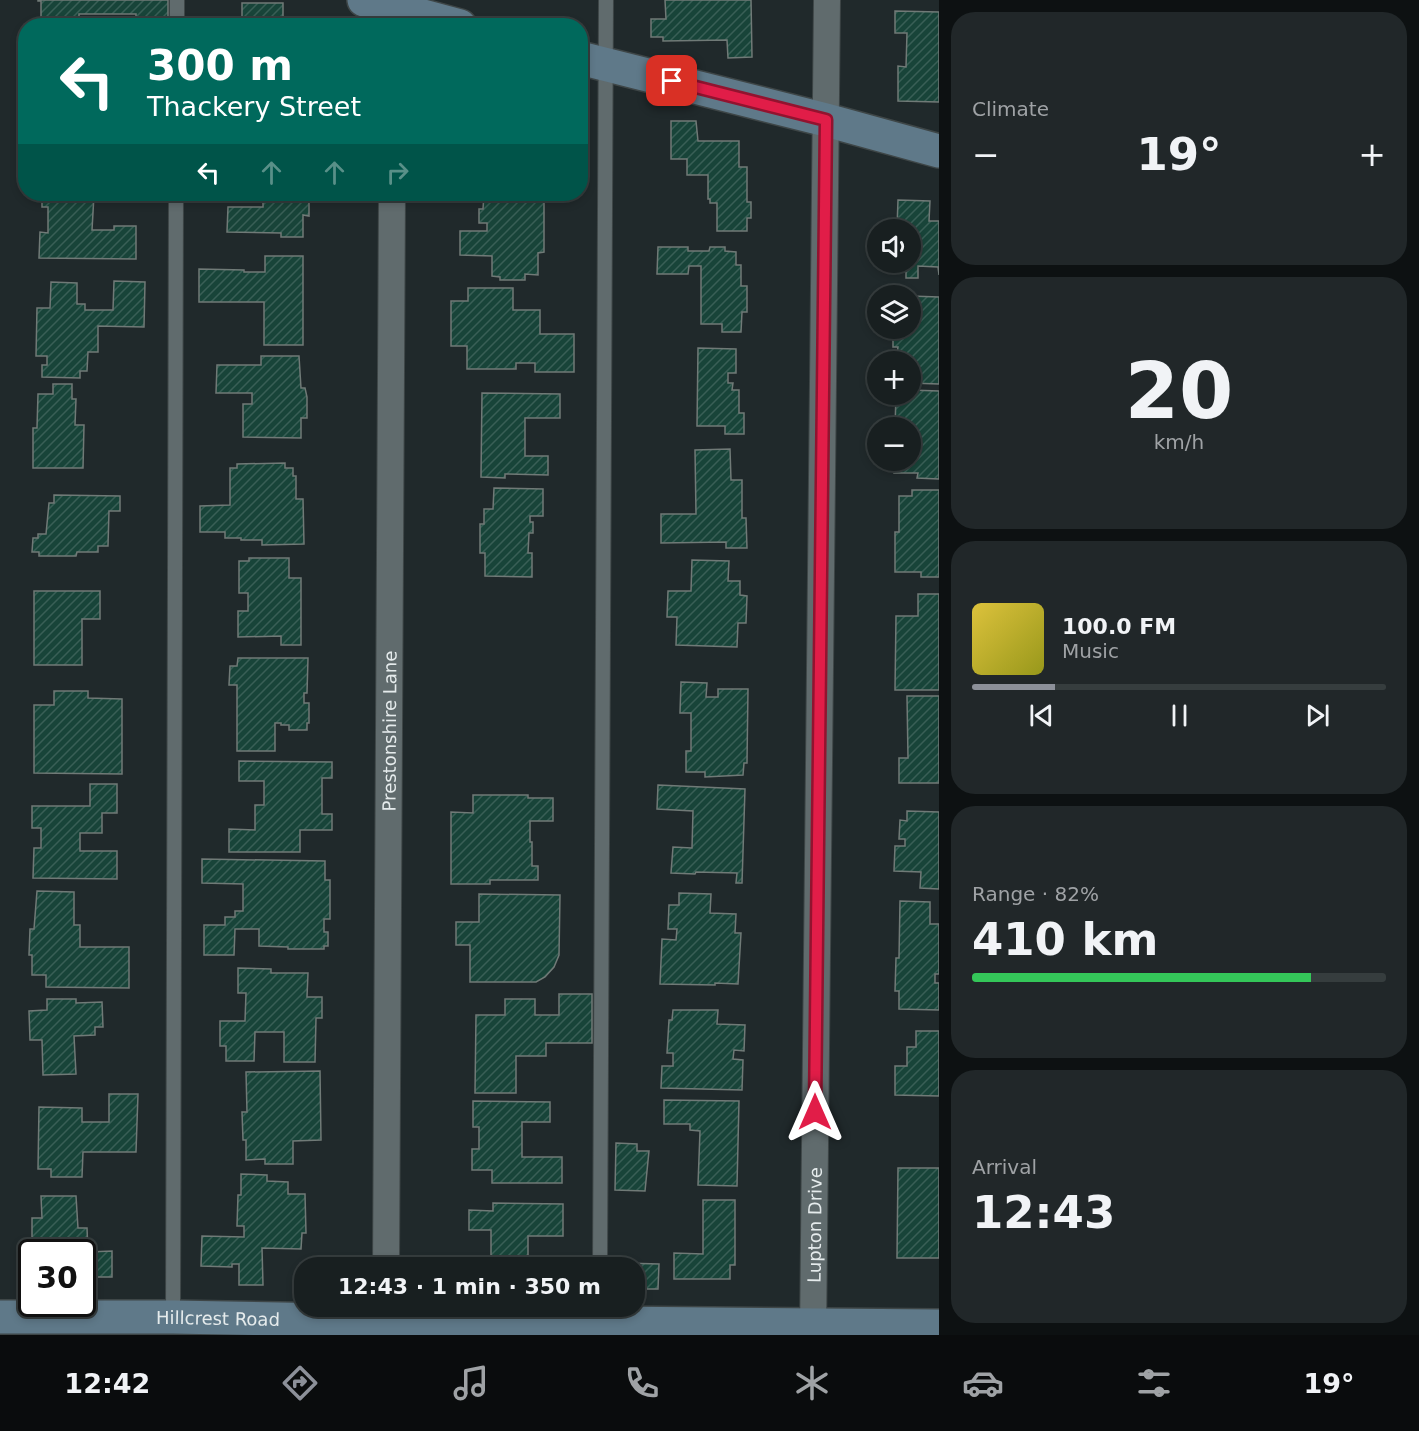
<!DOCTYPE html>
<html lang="en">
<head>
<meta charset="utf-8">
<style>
  body { margin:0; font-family:"DejaVu Sans",sans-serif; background:#212729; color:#f1f3f6; height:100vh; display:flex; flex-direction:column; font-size:22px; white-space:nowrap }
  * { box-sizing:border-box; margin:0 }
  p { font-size:20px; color:#9fa2a5 }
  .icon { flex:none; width:33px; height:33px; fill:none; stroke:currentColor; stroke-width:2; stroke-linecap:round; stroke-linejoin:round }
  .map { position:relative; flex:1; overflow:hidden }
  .side { display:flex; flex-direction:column; gap:12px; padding:12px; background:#0d1112; width:480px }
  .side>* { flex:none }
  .guide { position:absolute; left:18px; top:18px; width:570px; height:183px; border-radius:24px; box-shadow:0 3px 9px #0003,0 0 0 2px #363d3e; background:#00695c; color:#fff; overflow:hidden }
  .controls { position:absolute; left:867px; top:219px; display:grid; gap:12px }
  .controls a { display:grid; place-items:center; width:54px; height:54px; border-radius:50%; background:#181f20; box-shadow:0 3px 9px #0003,0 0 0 2px #363d3e; font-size:30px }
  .speed { position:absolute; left:18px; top:1239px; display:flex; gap:12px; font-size:30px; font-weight:700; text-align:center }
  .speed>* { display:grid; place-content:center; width:78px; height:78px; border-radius:50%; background:#181f20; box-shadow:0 3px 9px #0003,0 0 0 2px #363d3e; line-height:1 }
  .speed .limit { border:3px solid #111; border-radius:9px; background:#fff; color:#111 }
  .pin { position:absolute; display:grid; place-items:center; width:51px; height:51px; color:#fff; margin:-26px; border-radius:12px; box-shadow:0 3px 9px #0006 }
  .me { position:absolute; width:66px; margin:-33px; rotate:0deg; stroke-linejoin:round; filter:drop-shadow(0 0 4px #0008) }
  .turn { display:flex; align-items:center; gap:21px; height:126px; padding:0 30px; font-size:27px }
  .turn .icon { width:78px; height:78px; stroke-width:2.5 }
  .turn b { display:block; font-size:42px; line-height:51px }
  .lanes { display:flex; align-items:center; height:57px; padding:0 30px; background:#0003; justify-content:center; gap:30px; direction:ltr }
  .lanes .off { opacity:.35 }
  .big { font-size:45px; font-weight:800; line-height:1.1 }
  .side .tile { flex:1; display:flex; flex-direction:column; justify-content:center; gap:9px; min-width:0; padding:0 21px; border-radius:24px; background:#212729 }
  .side .dial { align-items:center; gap:0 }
  .dial b { font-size:78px; line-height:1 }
  .song { display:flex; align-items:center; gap:18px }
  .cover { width:72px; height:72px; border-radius:9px; background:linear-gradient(135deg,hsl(50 70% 55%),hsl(60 70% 35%)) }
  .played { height:6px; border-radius:3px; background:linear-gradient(90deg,#8c9099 20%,#363d3e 20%) }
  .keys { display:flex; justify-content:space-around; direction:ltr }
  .heat { display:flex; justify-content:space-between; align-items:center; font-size:33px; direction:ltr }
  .charge { height:9px; border-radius:4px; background:linear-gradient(90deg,#34c759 82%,#363d3e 0) }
  .trip { position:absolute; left:294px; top:1257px; width:351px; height:60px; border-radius:24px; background:#181f20; box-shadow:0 3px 9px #0003,0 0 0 2px #363d3e; font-weight:800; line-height:60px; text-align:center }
  .tabs { display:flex; height:96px; justify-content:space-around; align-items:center; background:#0a0c0d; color:#9fa2a5 }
  .tabs .icon { width:42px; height:42px }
  .tabs .selected { color:#8c9099 }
  .tabs b { font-size:27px; color:#f1f3f6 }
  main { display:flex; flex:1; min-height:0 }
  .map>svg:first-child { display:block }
  .building { fill:url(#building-hatch); stroke:#707a77; stroke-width:1.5 }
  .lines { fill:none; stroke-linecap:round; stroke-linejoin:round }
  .lane-casing { stroke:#3e4647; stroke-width:16 }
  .street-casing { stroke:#3e4647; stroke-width:28 }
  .secondary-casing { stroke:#3e4647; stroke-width:36 }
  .lane { stroke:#606b6d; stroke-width:14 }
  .street { stroke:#606b6d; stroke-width:26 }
  .secondary { stroke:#5f7989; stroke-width:33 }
  .route-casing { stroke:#92132f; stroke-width:15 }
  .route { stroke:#e11d48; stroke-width:10 }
  .labels { text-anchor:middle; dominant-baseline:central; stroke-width:6; stroke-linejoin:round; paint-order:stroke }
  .street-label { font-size:18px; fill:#e5ebec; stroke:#172021 }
</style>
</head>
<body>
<main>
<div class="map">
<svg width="939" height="1335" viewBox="0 0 939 1335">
  <defs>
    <pattern id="building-hatch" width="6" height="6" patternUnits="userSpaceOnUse" patternTransform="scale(1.5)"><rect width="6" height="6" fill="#184439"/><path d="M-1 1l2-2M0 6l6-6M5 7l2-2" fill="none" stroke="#395f56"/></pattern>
  </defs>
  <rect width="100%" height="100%" fill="#20292b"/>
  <g class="building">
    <path d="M38 0H168V21H136V14H79V26H41V1H38Z"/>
    <path d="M665 0H751L752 57 728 58 727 40 663 41V37H651V19H666Z"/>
    <path d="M242 3H283V19H313V26H242Z"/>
    <path d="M895 11 939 12V102L898 101V66L906 67 907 33H895Z"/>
    <path d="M671 121H696L698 141H739V167H747V202H751V218H747V231H717V203H710V199H708V175H687V159H671Z"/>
    <path d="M42 194H85V195H94L92 230H114V226H136V259L39 258 40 232 48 233V207H42Z"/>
    <path d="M263 194H309V216L303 215V237H281V233L227 232 228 207H263Z"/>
    <path d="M484 194H520V196L544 197V252L538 253V275L525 274V280H500V277L492 276V256L460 255V231H487V223H479V209H483Z"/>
    <path d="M898 200 930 201 929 221H939V275L938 267 918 266V278H906V272H901V262H910V230L897 228Z"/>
    <path d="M658 247H688V251H709L710 247H725V251L736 252V265H741V286H747V312H742L741 332H722V324H701V266H689L688 274H657Z"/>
    <path d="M265 256H303V345H264V302H199V269L244 270V272H265Z"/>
    <path d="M114 281 145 282 144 327 98 326V352H88L87 371H80V378L42 377V365H47V356H36L37 308H50L51 282 77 283V304H85V310H113Z"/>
    <path d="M468 288H513V310H540V334H574V372H535V363H516V369H467V346H451V301H468Z"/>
    <path d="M910 296 939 297V384L910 383V362H896L898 347H893V332H898V328H910Z"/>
    <path d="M698 348 736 349V373H728V383H733L732 390H739V413H744V434H725V426H697Z"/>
    <path d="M261 356H299L301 388H305L307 397V418H301V438L243 437V404H252V393H216L217 365H261Z"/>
    <path d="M53 384H72V399H76L75 425H84L83 468H33V428H37L38 394H53Z"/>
    <path d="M910 390 939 391V479L917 478 918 473H894V460H910V428H895L896 394H910Z"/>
    <path d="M482 393 560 394V418H525V456H548V475L505 474V478L481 477Z"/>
    <path d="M730 449 731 480H742V518H746L747 548H726V542L661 543V514H696L695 450Z"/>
    <path d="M285 463V468H293V476H296V499H303L304 544 262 545V540H241V538H225V532H200V506L230 505V468H237V464Z"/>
    <path d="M494 488 543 489V516H530V522H533V533H529L528 553H532V577L485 576V553H480V524H484V509H493Z"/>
    <path d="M912 490H939V577H921V572H895V532H899V496H912Z"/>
    <path d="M54 495 120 496V511H109L108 546H98V552H77L76 556H39V552H32L33 538H38V534H46L49 503H54Z"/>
    <path d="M249 558H289V578H301V645H281V636L238 637V611H248V593H239V561H249Z"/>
    <path d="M692 560 729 561 728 581H740V595L747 596 746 623H738L737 647 676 645 677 617H667L668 591H691Z"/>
    <path d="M34 591H100V619H82V665H34Z"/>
    <path d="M918 594H939V690H895L896 616H918Z"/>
    <path d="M238 658H308L307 693H304V703H309V723H307V730H289V725H281V723H275V751H237V685H229L230 666H237Z"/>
    <path d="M681 682 707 683 706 697H718V689H748L747 763H744L743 775 705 777V772H686V751H691V713H680Z"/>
    <path d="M54 691H88V698L122 699V774L34 773V705H54Z"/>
    <path d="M907 696H939V783H899V758H908Z"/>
    <path d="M239 761 332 762V778H322V814H332V830H300V852H229V829L255 830V805H264V781H239Z"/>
    <path d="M90 784H117V813H102V833H80V851H117V879L33 878 34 848H41V828H32V806H90Z"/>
    <path d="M658 785 745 789 742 883H736L737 873 696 872 695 874 671 873 673 847 692 848 693 811 657 809Z"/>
    <path d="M473 795H528V798H553V821H530V842H532V866H538V880H490V884H451V812L473 813Z"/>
    <path d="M907 811 939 812V889L920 888 921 872 894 871 895 846H905V839H899L900 820 907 821Z"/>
    <path d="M202 859 325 861V880H330V919H324V932H328V946H324V949H288V947L259 946V929H235L234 955H204V925H225V917H235V911H243V884L202 883Z"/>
    <path d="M37 891 74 892V925H80V947H129V988L46 987V975H32V955H29L30 929H34Z"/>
    <path d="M679 893 711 894 710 913 736 914 735 933H741L738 984 715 983V985L660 984 662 939 676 940 677 929H668L669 905H679Z"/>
    <path d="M479 894 560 895 559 955 554 967 545 977 536 982H470V945H456V922H479Z"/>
    <path d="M900 901 930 902V924H939V974H935V983H939V1010L899 1009V991H895L896 958H899Z"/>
    <path d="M238 968 271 969V973H308L307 997H322V1018H316L315 1062H284V1032H255L254 1061H226V1046H220V1021H245L246 993H238Z"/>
    <path d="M559 994H592V1043H546V1056H516V1093H475L476 1015H505V999H535V1015H559Z"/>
    <path d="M47 999H76V1003L102 1002 103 1027H95V1035L74 1036 76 1074 43 1075 42 1040H30L29 1011 47 1010Z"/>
    <path d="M673 1010H718L717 1024 745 1025 744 1051 734 1050 733 1059 743 1060 742 1090 661 1088 662 1066H673V1053H667L669 1020H672Z"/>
    <path d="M916 1031H939V1096L895 1095V1066H907V1047H916Z"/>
    <path d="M320 1071 321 1140 293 1141V1164H265V1159L246 1160V1140H243L242 1112H247L246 1072Z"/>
    <path d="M109 1094H138L136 1152H83L82 1177H51V1169H38L39 1107 82 1108V1122H109Z"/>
    <path d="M664 1100 739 1101 737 1186 698 1185 700 1131 690 1130V1124H664Z"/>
    <path d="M473 1101 550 1102V1122H522V1157H562V1183H492V1170H472V1149H479V1127H473Z"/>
    <path d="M616 1143 637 1144V1151H649L645 1191 615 1190Z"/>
    <path d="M898 1168H939V1258H897Z"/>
    <path d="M241 1174 267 1175V1181L288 1182V1194H305L306 1233H302L301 1249 262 1248 263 1285H239V1264H232V1267L201 1266 202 1236 244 1237V1226H237L238 1195H241Z"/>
    <path d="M41 1196H76L78 1228H87L88 1252 112 1251V1277H82V1252H37V1246H32V1218H42Z"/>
    <path d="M703 1200H735V1265H730V1279H674V1253L703 1254Z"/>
    <path d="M493 1203 563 1204V1236H528V1268H507V1258H491V1230H469V1210L493 1211Z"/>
    <path d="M623 1263 659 1264 658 1289H634V1268H623Z"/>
  </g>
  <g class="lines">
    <g class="lane-casing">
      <g id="lane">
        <path d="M177 26V0"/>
        <path d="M600 1268 606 0"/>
        <path d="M173 1317 176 194"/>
      </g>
    </g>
    <g class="street-casing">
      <g id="street">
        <path id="s1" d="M386 1268 392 194"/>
        <path id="s2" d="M813 1335 827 0"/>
      </g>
    </g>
    <g class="secondary-casing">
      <g id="secondary">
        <path d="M364 0 460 26"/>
        <path d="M580 58 826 120 939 151"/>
        <path id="s3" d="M0 1317H173L386 1321 939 1326"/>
      </g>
    </g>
    <use href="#lane" class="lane"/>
    <use href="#street" class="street"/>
    <use href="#secondary" class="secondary"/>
  </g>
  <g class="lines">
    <g class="route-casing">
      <path id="route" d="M672 81 826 120 815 1112"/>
    </g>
    <use href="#route" class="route"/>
  </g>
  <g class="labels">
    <g class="street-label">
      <text stroke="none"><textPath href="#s1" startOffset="537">Prestonshire Lane</textPath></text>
      <text stroke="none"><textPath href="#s2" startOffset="110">Lupton Drive</textPath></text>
      <text stroke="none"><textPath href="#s3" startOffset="218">Hillcrest Road</textPath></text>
    </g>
  </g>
</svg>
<div class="controls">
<a><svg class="icon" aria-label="sound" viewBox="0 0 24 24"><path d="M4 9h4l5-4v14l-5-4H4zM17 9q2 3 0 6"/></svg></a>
<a><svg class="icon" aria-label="layers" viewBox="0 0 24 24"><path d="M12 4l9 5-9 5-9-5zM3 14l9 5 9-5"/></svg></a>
<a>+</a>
<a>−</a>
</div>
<div class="speed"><div class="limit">30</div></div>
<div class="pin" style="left:672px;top:81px;background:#d93025"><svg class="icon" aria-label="arrive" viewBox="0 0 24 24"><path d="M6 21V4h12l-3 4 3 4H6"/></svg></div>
<svg class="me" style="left:815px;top:1112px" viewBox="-20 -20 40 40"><path d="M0-17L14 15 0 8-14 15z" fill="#e11d48" stroke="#fff" stroke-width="4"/></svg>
<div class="trip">12:43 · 1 min · 350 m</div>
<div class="guide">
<div class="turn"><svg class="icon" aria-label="left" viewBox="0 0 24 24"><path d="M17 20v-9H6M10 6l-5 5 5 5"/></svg><div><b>300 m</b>Thackery Street</div></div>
<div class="lanes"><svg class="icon" aria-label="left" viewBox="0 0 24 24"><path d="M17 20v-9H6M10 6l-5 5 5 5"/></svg><svg class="icon off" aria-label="ahead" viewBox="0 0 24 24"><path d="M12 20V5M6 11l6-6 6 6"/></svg><svg class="icon off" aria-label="ahead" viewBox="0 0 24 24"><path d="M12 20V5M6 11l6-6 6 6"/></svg><svg class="icon off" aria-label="right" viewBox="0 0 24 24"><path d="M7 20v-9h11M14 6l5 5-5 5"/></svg></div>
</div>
</div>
<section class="side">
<div class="tile"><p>Climate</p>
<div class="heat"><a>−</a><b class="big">19°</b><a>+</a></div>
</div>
<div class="tile dial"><b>20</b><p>km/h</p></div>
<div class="tile">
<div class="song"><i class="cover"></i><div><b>100.0 FM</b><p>Music</p></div></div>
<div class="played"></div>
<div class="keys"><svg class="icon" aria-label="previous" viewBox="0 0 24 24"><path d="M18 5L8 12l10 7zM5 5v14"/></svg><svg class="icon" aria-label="pause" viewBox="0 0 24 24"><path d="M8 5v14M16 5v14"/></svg><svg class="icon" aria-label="next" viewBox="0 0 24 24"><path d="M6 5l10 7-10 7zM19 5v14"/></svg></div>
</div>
<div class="tile"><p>Range · 82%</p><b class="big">410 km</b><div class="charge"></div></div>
<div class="tile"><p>Arrival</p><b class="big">12:43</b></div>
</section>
</main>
<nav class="tabs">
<b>12:42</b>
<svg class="icon selected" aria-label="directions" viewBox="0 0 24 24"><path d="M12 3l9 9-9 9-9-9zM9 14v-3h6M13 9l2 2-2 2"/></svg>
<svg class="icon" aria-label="music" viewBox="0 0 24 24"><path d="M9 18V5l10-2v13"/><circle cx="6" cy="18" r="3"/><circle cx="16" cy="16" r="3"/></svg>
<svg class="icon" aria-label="phone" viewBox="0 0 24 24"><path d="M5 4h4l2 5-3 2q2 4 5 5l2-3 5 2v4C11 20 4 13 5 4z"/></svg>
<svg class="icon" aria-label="climate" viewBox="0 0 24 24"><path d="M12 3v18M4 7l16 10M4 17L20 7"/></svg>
<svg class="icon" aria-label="car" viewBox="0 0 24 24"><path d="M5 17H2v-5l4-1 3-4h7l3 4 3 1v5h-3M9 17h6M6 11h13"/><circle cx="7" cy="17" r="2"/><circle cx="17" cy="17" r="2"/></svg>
<svg class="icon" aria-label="filters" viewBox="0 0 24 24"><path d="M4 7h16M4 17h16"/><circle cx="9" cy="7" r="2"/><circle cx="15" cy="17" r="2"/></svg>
<b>19°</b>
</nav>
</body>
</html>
